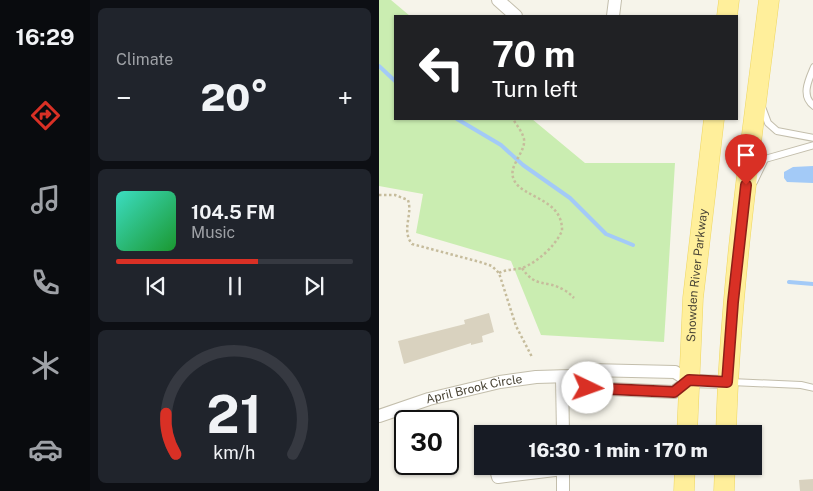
<!DOCTYPE html>
<html lang="en">
<head>
<meta charset="utf-8">
<style>
  body { margin:0; font-family:"Public Sans",sans-serif; background:#20242c; color:#f1f3f6; height:100vh; display:flex; flex-direction:column; font-size:19px; white-space:nowrap }
  * { box-sizing:border-box; margin:0 }
  p { font-size:16px; color:#9ea1a6 }
  .icon { flex:none; width:28px; height:28px; fill:none; stroke:currentColor; stroke-width:2; stroke-linecap:round; stroke-linejoin:round }
  .map { position:relative; flex:1; overflow:hidden }
  .side { display:flex; flex-direction:column; gap:8px; padding:8px; background:#0d0f14; width:289px }
  .side>* { flex:none }
  .hud { position:absolute; left:15px; top:15px; width:344px; height:105px; border-radius:0px; box-shadow:0 1px 4px #0004; background:#202124; color:#fff; overflow:hidden }
  .speed { position:absolute; left:15px; top:410px; display:flex; gap:10px; font-size:25px; font-weight:700; text-align:center }
  .speed>* { display:grid; place-content:center; width:65px; height:65px; border-radius:50%; background:#171b24; box-shadow:0 1px 4px #0004; line-height:1 }
  .speed .limit { border:2px solid #111; border-radius:8px; background:#fff; color:#111 }
  .pin { position:absolute; display:grid; place-items:center; width:42px; height:42px; color:#fff; margin:-51px -21px; border-radius:50% 50% 50% 0; rotate:-45deg; box-shadow:0 0 5px #0007 }
  .pin .icon { rotate:45deg }
  .me { position:absolute; width:55px; margin:-28px; rotate:93deg; stroke-linejoin:round; filter:drop-shadow(0 0 4px #0008) }
  .turn { display:flex; align-items:center; gap:18px; height:105px; padding:0 15px; font-size:22px }
  .turn .icon { width:65px; height:65px; stroke-width:2.5 }
  .turn b { display:block; font-size:35px; line-height:42px }
  .big { font-size:38px; font-weight:800; line-height:1.1 }
  .side .tile { flex:1; display:flex; flex-direction:column; justify-content:center; gap:8px; min-width:0; padding:0 18px; border-radius:8px; background:#20242c }
  .side .dial { align-items:center; gap:0 }
  .dial svg { height:130px; overflow:visible; fill:none; stroke:#363941; stroke-width:7; stroke-linecap:round; text-anchor:middle }
  .dial text { fill:#f1f3f6; stroke:none }
  .song { display:flex; align-items:center; gap:15px }
  .cover { width:60px; height:60px; border-radius:8px; background:linear-gradient(135deg,hsl(170 70% 55%),hsl(130 70% 35%)) }
  .played { height:5px; border-radius:2px; background:linear-gradient(90deg,#d93025 60%,#363941 60%) }
  .keys { display:flex; justify-content:space-around; direction:ltr }
  .heat { display:flex; justify-content:space-between; align-items:center; font-size:28px; direction:ltr }
  .trip { position:absolute; left:95px; top:425px; width:288px; height:50px; border-radius:0px; background:#171b24; box-shadow:0 1px 4px #0004; font-weight:800; line-height:50px; text-align:center }
  main { display:flex; flex:1; min-height:0 }
  .tab-bar { display:flex; flex-direction:column; width:90px; justify-content:space-around; align-items:center; background:#090b0e; color:#9ea1a6 }
  .tab-bar .icon { width:35px; height:35px }
  .tab-bar .current { color:#d93025 }
  .tab-bar b { font-size:22px; color:#f1f3f6 }
  .map>svg:first-child { display:block }
  .green { fill:#caedb1 }
  .water { fill:#a3caf7 }
  .lines { fill:none; stroke-linecap:round; stroke-linejoin:round }
  .stream { stroke:#a3caf7; stroke-width:4 }
  .building { fill:#d9d2bf }
  .service-casing { stroke:#c3beac; stroke-width:8 }
  .minor-casing { stroke:#c3beac; stroke-width:14 }
  .primary-casing { stroke:#eed661; stroke-width:21 }
  .path { stroke:#c6bc9c; stroke-width:2.5; stroke-dasharray:2.5 2.5; stroke-linecap:butt }
  .service { stroke:#fff; stroke-width:6 }
  .minor { stroke:#fff; stroke-width:12 }
  .primary { stroke:#ffef9b; stroke-width:20 }
  .route-casing { stroke:#8d1f18; stroke-width:12 }
  .route { stroke:#d93025; stroke-width:9 }
  .labels { text-anchor:middle; dominant-baseline:central; stroke-width:4; stroke-linejoin:round; paint-order:stroke }
  .street-label { font-size:12px; fill:#4b4637; stroke:#fff }
</style>
</head>
<body>
<main>
<nav class="tab-bar">
<b>16:29</b>
<svg class="icon current" aria-label="directions" viewBox="0 0 24 24"><path d="M12 3l9 9-9 9-9-9zM9 14v-3h6M13 9l2 2-2 2"/></svg>
<svg class="icon" aria-label="music" viewBox="0 0 24 24"><path d="M9 18V5l10-2v13"/><circle cx="6" cy="18" r="3"/><circle cx="16" cy="16" r="3"/></svg>
<svg class="icon" aria-label="phone" viewBox="0 0 24 24"><path d="M5 4h4l2 5-3 2q2 4 5 5l2-3 5 2v4C11 20 4 13 5 4z"/></svg>
<svg class="icon" aria-label="climate" viewBox="0 0 24 24"><path d="M12 3v18M4 7l16 10M4 17L20 7"/></svg>
<svg class="icon" aria-label="car" viewBox="0 0 24 24"><path d="M5 17H2v-5l4-1 3-4h7l3 4 3 1v5h-3M9 17h6M6 11h13"/><circle cx="7" cy="17" r="2"/><circle cx="17" cy="17" r="2"/></svg>
</nav>
<section class="side">
<div class="tile"><p>Climate</p>
<div class="heat"><a>−</a><b class="big">20°</b><a>+</a></div>
</div>
<div class="tile">
<div class="song"><i class="cover"></i><div><b>104.5 FM</b><p>Music</p></div></div>
<div class="played"></div>
<div class="keys"><svg class="icon" aria-label="previous" viewBox="0 0 24 24"><path d="M18 5L8 12l10 7zM5 5v14"/></svg><svg class="icon" aria-label="pause" viewBox="0 0 24 24"><path d="M8 5v14M16 5v14"/></svg><svg class="icon" aria-label="next" viewBox="0 0 24 24"><path d="M6 5l10 7-10 7zM19 5v14"/></svg></div>
</div>
<div class="tile dial"><svg viewBox="0 0 100 80">
<path d="M14 69A42 42 0 1 1 86 69"/>
<path d="M14 69A42 42 0 0 1 8 44" stroke="#d93025"/>
<text x="50" y="56" font-size="32" font-weight="700">21</text>
<text x="50" y="72" font-size="11">km/h</text>
</svg></div>
</section>
<div class="map">
<svg width="435" height="491" viewBox="0 0 435 491">
  <rect width="100%" height="100%" fill="#f6f4ea"/>
  <path class="green" d="M0 0H12L31 16H16V119H153L206 163H296L285 342 162 335 132 261 37 233 44 194 0 186Z"/>
  <path class="water" d="M435 166 434 183 408 182 405 178V172L414 167Z"/>
  <g class="lines">
    <g class="stream">
      <path d="M0 66 16 81"/>
      <path d="M78 119 122 145 144 165 191 198 227 234 254 245"/>
      <path d="M410 282 435 284"/>
    </g>
  </g>
  <g class="building">
    <path d="M110 313 115 332 103 336 104 342 92 345V343L25 364 19 341 86 324 85 320Z"/>
    <path d="M435 479V491H421L420 480Z"/>
  </g>
  <g class="lines">
    <g class="service-casing">
      <g id="service">
        <path d="M435 67C430 79 421 96 435 106"/>
        <path d="M383 107 389 123 398 131 435 138"/>
        <path d="M375 182 386 159 435 145"/>
        <path d="M352 382 422 385 435 388"/>
      </g>
    </g>
    <g class="minor-casing">
      <g id="minor">
        <path d="M119 0 137 16"/>
        <path d="M234 16 236 0"/>
        <path d="M192 376 209 388 295 392 310 381"/>
        <path d="M183 377 184 434"/>
        <path id="s1" d="M0 416 50 399 121 382 157 377 192 376 210 370 296 372 310 381 348 382"/>
        <path d="M116 466 119 477 184 469"/>
        <path d="M184 466V491"/>
      </g>
    </g>
    <g class="primary-casing">
      <g id="primary">
        <path d="M348 16 350 0"/>
        <path id="s2" d="M308 434 314 298 335 119"/>
        <path d="M347 434C351 288 372 144 390 0"/>
        <path d="M305 491 306 466"/>
        <path d="M345 491 346 466"/>
      </g>
    </g>
    <g class="path">
      <path d="M0 195H16L29 200C34 215 22 230 33 244L101 262 113 266 120 273 137 326 153 357"/>
      <path d="M143 268C157 289 167 279 185 290 189 292 192 295 195 298"/>
      <path d="M120 273C128 269 135 270 143 268 159 262 176 246 183 231 184 198 143 198 135 180 128 166 147 153 145 139 143 131 138 126 134 119"/>
    </g>
    <use href="#service" class="service"/>
    <use href="#minor" class="minor"/>
    <use href="#primary" class="primary"/>
  </g>
  <g class="lines">
    <g class="route-casing">
      <path id="route" d="M209 388 295 392 310 380 348 382 354 302 367 185"/>
    </g>
    <use href="#route" class="route"/>
  </g>
  <g class="labels">
    <g class="street-label">
      <text stroke="none"><textPath href="#s2" startOffset="159">Snowden River Parkway</textPath></text>
      <text stroke="none"><textPath href="#s1" startOffset="99">April Brook Circle</textPath></text>
    </g>
  </g>
</svg>
<div class="speed"><div class="limit">30</div></div>
<div class="pin" style="left:367px;top:185px;background:#d93025"><svg class="icon" aria-label="arrive" viewBox="0 0 24 24"><path d="M6 21V4h12l-3 4 3 4H6"/></svg></div>
<svg class="me" style="left:209px;top:388px" viewBox="-20 -20 40 40"><circle r="19" fill="#fff"/><path d="M0-13L10 11 0 6-10 11z" fill="#d93025"/></svg>
<div class="trip">16:30 · 1 min · 170 m</div>
<div class="hud">
<div class="turn"><svg class="icon" aria-label="left" viewBox="0 0 24 24"><path d="M17 20v-9H6M10 6l-5 5 5 5"/></svg><div><b>70 m</b>Turn left</div></div>
</div>
</div>
</main>
</body>
</html>
